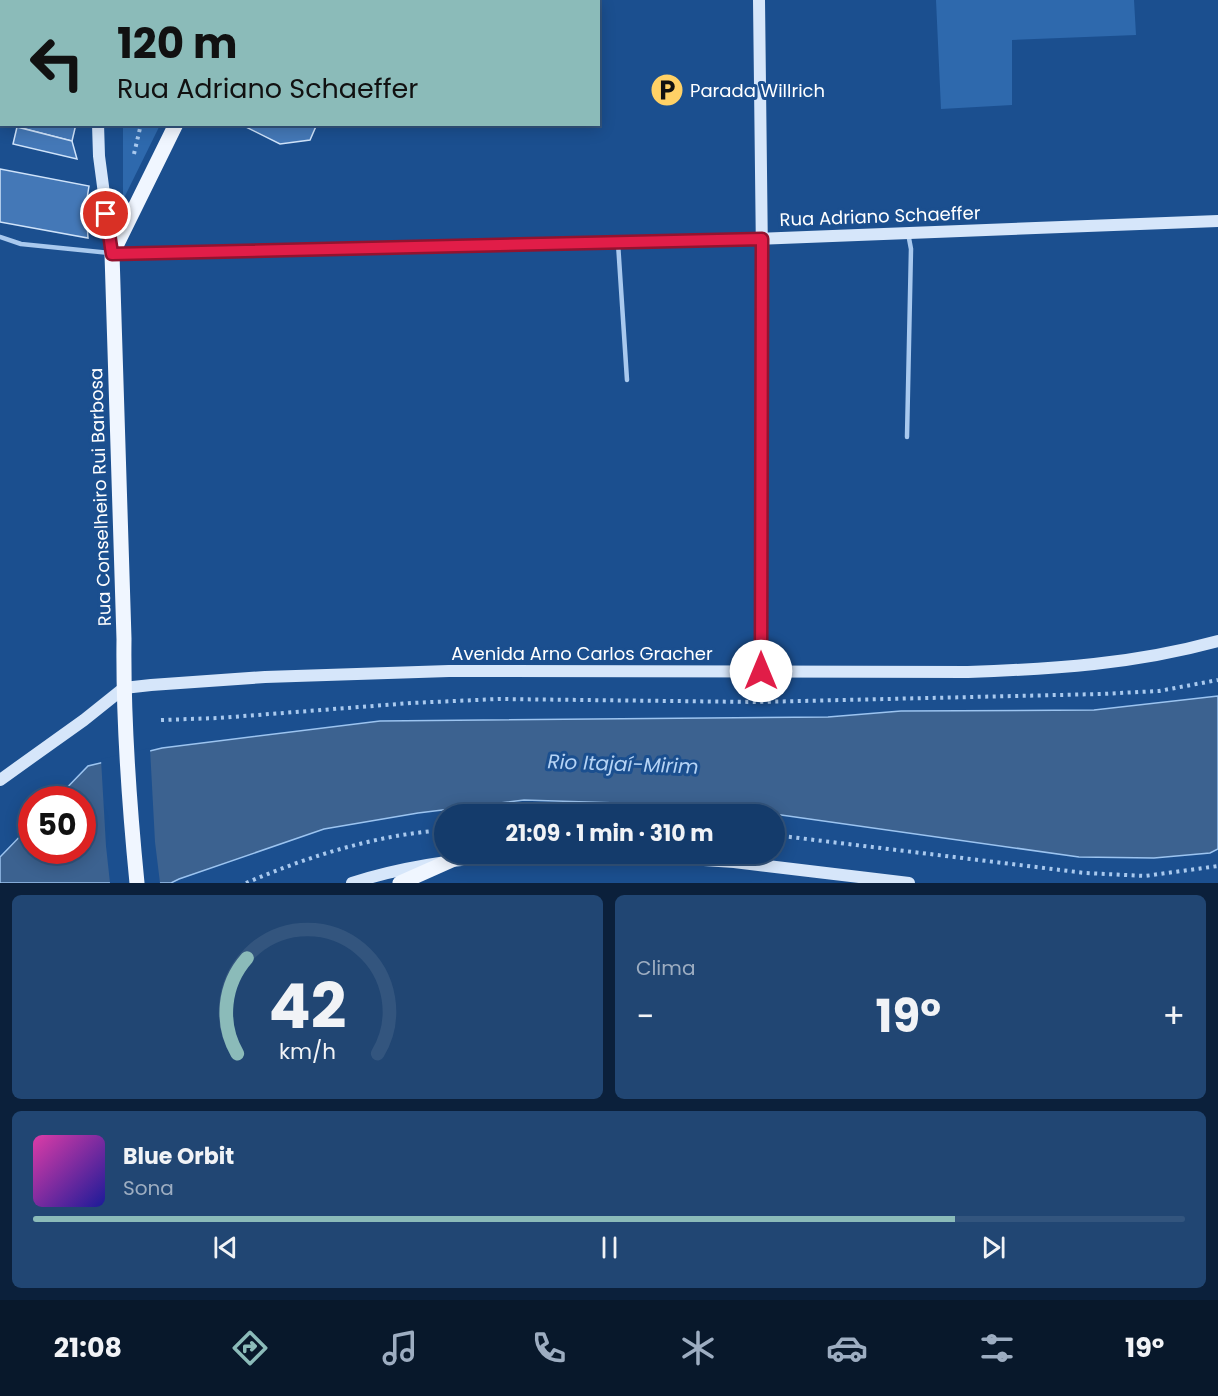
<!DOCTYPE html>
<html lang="pt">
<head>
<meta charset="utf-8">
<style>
  body { margin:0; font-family:Poppins,sans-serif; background:#214673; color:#f1f3f6; height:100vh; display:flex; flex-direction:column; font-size:22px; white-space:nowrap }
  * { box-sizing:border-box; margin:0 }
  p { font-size:20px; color:#9dadc1 }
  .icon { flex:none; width:33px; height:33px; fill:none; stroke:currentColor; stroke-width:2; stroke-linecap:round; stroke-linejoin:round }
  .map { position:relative; height:883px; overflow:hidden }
  .side { display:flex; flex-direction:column; gap:12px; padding:12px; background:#0b203b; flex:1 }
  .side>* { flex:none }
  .guide { position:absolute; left:0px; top:0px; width:600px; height:126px; box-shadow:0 3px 15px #0003,0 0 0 2px #33557e; background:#8bbbb9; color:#111; overflow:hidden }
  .speed { position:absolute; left:18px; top:786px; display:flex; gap:12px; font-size:30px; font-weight:700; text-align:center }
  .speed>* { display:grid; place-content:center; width:78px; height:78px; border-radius:50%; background:#143b6b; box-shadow:0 3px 15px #0003,0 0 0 2px #33557e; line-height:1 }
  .speed .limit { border:9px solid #d22; background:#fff; color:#111 }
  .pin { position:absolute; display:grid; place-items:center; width:51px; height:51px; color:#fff; margin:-26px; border:3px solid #fff; border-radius:50%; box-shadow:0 2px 6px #0007 }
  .me { position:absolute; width:66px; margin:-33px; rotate:0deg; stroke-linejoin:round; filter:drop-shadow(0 0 4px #0008) }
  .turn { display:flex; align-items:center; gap:21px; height:126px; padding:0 18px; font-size:27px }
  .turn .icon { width:78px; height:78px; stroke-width:2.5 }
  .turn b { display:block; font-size:42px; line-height:51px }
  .big { font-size:45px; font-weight:700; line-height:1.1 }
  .side .tile { flex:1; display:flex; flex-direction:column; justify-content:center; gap:9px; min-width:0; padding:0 21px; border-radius:9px; background:#214673 }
  .side .dial { align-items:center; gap:0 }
  .dial svg { height:156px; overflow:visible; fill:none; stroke:#33557e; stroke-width:7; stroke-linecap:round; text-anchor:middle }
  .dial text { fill:#f1f3f6; stroke:none }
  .song { display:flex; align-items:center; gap:18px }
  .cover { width:72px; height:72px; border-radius:9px; background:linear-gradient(135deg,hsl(320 70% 55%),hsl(240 70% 35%)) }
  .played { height:6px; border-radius:3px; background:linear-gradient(90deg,#8bbbb9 80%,#33557e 80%) }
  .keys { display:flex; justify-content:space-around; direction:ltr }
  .heat { display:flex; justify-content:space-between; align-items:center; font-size:33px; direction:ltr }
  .side .tiles { flex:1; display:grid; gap:12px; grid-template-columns:1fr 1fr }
  .tile:last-child { grid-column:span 2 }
  .trip { position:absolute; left:434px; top:804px; width:351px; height:60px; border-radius:30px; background:#143b6b; box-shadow:0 3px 15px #0003,0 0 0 2px #33557e; font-weight:700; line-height:60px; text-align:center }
  .tab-bar { display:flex; height:96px; justify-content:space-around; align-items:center; background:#08182b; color:#9dadc1 }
  .tab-bar .icon { width:42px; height:42px }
  .tab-bar .selected { color:#8bbbb9 }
  .tab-bar b { font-size:27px; color:#f1f3f6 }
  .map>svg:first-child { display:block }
  .green { fill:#2e69ad }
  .water { fill:#3c6290; stroke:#9cc4f0; stroke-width:1.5 }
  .pier { fill:#1b4f8f }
  .building { fill:#4478b7; stroke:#cfe3fa; stroke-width:1.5 }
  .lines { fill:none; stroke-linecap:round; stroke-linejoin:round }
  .path { stroke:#a9c9ee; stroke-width:4; stroke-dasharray:3 4.5; stroke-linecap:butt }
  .lane { stroke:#a9c9ee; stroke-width:4.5 }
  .secondary { stroke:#d6e6fa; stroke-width:12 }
  .primary { stroke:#f0f6ff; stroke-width:15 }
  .route-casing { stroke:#92132f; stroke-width:15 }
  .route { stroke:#e11d48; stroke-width:10 }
  .labels { text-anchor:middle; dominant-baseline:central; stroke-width:6; stroke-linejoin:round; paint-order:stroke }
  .poi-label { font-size:18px; fill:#fff; stroke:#1b4f8f; text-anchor:start }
  .street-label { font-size:18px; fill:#fff; stroke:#1b4f8f }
  .water-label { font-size:20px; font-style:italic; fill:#b5d3f5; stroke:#1b4f8f }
</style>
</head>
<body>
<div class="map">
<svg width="1218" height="883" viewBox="0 0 1218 883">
  <rect width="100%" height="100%" fill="#1b4f8f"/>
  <g class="green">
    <path d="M936 0H1134L1136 35 1012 40V105L941 109Z"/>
    <path d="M123 125H160L123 200Z"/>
  </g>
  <path class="water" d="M1218 696V849L1210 853 1154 858 1079 857 774 814 681 805 524 800 418 813 324 829 179 879 171 883H0V857L31 825 32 850H82V800L56 799 88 766 162 748 380 721 828 717 901 711 1094 710Z"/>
  <path class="pier" d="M150 748 155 842 160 883H110L106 846 101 759Z"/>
  <g class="building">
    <path d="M267 0H328L331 2H266Z"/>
    <path d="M361 0H416L415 2Z"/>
    <path d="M0 5H2L0 65Z"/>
    <rect x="0" y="81" width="2" height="42"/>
    <path d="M6 124H76L72 141Z"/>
    <path d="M240 124H317L310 140 280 144Z"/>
    <path d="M17 127 72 141 77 159 13 144Z"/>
    <path d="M0 169 89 186 86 205 88 238 0 222Z"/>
  </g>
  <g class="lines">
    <g class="path">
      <path d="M134 154 141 124"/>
      <path d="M161 720 219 718 411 703 498 699 757 702 1101 694 1159 691 1218 680"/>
      <path d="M774 835 1085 873 1145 876 1218 866"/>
      <path d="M246 883C309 856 376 835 444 830"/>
    </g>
    <g class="lane">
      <path d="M0 237 21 244 110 253"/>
      <path d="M618 243 627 380"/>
      <path d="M907 437 911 249 908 233"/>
    </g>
    <g class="secondary">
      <path d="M96 0V2"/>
      <path d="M111 0V2"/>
      <path d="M759 0 762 256 761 671"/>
      <path d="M98 124 99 156 112 254 728 240 1218 221"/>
      <path d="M0 780 84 720 124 688 151 685 265 677 449 671 968 672C1055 669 1134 664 1218 641"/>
      <path d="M614 854 734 862 909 883"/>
      <path d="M352 883C414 863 479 856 544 854"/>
    </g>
    <g class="primary">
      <path d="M238 2 239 0"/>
      <path d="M137 883C129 802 123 720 124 639L112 254 176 124"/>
      <path d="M400 883 452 860"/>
    </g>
  </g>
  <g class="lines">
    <g class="route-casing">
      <path id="route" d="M106 214 112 254 762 239 761 671"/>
    </g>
    <use href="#route" class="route"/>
  </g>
  <defs>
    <g id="parking-disc" transform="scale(1.725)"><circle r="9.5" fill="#ffd166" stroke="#1b4f8f"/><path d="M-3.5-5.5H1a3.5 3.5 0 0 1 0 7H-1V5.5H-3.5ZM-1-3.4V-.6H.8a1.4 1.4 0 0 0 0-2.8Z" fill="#111"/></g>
  </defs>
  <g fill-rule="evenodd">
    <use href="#parking-disc" x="667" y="90"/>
  </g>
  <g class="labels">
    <g class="poi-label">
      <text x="690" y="90">Parada Willrich</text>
    </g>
    <g class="street-label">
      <text transform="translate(880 216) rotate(-2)">Rua Adriano Schaeffer</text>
      <text transform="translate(100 497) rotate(-92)">Rua Conselheiro Rui Barbosa</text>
      <text x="582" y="653">Avenida Arno Carlos Gracher</text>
    </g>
    <g class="water-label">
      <text transform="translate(623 764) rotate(2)">Rio Itajaí-Mirim</text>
    </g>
  </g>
</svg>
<div class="speed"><div class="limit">50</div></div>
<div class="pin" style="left:106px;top:214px;background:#d93025"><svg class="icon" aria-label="arrive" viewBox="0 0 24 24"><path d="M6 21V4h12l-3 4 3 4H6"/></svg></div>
<svg class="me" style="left:761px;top:671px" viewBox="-20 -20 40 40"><circle r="19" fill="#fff"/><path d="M0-13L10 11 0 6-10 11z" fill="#e11d48"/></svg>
<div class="trip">21:09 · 1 min · 310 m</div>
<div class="guide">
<div class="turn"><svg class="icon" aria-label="left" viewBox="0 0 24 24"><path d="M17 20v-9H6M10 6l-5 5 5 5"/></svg><div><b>120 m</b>Rua Adriano Schaeffer</div></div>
</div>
</div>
<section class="side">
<div class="tiles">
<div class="tile dial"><svg viewBox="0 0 100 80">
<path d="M14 69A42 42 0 1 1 86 69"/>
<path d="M14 69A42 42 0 0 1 19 20" stroke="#8bbbb9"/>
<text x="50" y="56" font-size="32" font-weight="700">42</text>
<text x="50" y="72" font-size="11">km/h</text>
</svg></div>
<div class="tile"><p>Clima</p>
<div class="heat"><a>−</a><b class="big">19°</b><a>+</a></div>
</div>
<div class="tile">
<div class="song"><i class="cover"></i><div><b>Blue Orbit</b><p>Sona</p></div></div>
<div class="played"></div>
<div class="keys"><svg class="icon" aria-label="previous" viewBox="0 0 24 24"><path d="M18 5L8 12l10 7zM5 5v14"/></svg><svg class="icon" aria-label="pause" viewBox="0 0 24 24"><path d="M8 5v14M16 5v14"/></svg><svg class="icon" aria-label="next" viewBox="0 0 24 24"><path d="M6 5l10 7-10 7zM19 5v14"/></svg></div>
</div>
</div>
</section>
<nav class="tab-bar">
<b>21:08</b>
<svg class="icon selected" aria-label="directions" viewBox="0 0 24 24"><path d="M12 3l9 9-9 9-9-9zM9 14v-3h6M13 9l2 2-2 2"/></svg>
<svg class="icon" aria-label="music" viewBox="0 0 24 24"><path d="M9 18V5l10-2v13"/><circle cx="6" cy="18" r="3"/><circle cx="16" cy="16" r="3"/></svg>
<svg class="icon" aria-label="phone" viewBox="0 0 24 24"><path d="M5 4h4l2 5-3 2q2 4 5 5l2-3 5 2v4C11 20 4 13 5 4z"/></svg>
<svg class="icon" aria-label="climate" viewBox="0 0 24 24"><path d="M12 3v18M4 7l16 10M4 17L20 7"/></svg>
<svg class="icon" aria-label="car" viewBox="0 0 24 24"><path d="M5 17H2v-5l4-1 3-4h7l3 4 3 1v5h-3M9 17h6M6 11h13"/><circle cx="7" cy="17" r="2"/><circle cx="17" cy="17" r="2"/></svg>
<svg class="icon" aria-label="filters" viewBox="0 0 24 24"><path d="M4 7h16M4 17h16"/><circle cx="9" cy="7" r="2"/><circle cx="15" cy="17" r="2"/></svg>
<b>19°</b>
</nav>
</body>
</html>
